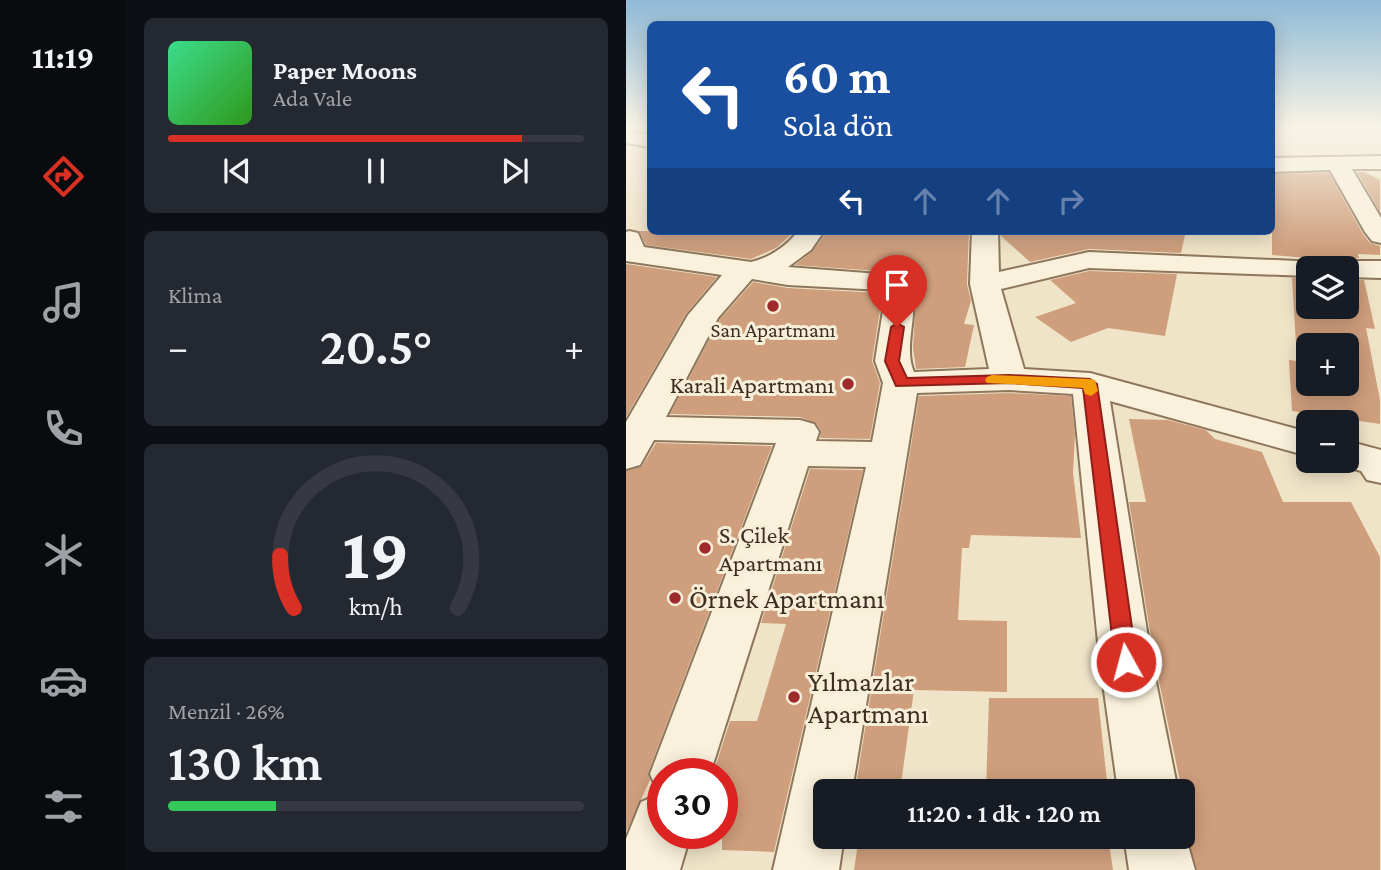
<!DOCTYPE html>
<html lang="tr">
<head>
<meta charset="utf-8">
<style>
  body { margin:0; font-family:"Crimson Pro",serif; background:#242831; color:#f1f3f6; height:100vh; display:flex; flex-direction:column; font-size:26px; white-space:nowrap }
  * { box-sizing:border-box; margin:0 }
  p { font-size:23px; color:#9ea1a6 }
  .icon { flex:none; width:38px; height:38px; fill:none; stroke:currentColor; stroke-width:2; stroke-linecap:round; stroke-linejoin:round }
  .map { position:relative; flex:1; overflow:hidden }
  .drawer { display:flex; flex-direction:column; gap:18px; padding:18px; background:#0d0f14; width:500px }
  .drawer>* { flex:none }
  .guide { position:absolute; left:21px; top:21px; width:628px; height:214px; border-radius:10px; box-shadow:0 4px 18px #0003; background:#1a4fa0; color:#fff; overflow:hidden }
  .tools { position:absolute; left:670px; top:256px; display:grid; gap:14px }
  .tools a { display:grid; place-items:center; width:63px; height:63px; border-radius:10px; background:#171b24; box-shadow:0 4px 18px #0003; font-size:35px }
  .speed { position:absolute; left:21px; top:758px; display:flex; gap:14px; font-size:35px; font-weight:700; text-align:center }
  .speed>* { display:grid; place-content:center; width:91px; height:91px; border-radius:50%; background:#171b24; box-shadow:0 4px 18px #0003; line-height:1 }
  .speed .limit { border:10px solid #d22; background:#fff; color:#111 }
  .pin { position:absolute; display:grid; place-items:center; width:60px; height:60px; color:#fff; margin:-72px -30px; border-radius:50% 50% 50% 0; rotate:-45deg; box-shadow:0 0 7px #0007 }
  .pin .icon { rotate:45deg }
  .me { position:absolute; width:77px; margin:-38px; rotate:353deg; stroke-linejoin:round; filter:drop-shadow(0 0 5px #0008) }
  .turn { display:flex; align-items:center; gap:24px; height:147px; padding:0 21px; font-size:32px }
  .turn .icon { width:91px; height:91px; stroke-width:2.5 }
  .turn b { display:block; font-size:49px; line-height:60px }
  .lanes { display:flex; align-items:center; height:66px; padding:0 21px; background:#0003; justify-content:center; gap:35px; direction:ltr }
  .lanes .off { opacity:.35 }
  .big { font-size:52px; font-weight:600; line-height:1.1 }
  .drawer .widget { flex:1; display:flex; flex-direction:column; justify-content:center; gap:10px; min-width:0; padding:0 24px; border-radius:10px; background:#242831 }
  .drawer .dial { align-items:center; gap:0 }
  .dial svg { height:182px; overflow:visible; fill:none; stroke:#363941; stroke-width:7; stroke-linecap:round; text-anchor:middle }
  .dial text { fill:#f1f3f6; stroke:none }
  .song { display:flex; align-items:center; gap:21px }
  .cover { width:84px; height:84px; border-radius:10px; background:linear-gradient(135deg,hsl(150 70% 55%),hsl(110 70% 35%)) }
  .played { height:7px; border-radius:4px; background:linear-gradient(90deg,#d93025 85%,#363941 85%) }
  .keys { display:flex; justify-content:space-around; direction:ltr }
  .heat { display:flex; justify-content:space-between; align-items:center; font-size:38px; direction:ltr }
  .charge { height:10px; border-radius:5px; background:linear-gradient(90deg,#34c759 26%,#363941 0) }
  .trip { position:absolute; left:187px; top:779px; width:382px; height:70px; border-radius:10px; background:#171b24; box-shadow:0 4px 18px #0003; font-weight:600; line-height:70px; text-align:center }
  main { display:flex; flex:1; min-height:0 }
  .menu { display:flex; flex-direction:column; width:126px; justify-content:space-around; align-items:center; background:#090b0e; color:#9ea1a6 }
  .menu .icon { width:49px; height:49px }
  .menu .on { color:#d93025 }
  .menu b { font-size:32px; color:#f1f3f6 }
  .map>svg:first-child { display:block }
  .building { fill:#cf9f7d; fill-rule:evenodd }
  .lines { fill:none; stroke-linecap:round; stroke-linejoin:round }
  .street-casing { stroke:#8d765c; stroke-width:4 }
  .street { fill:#faf1dc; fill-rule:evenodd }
  .route { fill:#d93025; stroke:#8d1f18; stroke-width:2 }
  .slow { fill:#f59e0b }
  .poi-dot { fill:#9e2a2b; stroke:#f7eed8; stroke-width:2.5 }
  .labels { text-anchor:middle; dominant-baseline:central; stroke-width:6; stroke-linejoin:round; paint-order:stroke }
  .far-poi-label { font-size:21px; fill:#3d2e20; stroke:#f7eed8 }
  .poi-label { font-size:24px; fill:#3d2e20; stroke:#f7eed8; text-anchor:end }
  .near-poi-label { font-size:28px; fill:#3d2e20; stroke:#f7eed8; text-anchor:start }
</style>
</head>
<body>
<main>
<nav class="menu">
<b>11:19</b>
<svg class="icon on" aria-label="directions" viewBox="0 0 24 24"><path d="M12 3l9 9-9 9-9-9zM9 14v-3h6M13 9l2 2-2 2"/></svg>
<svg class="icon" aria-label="music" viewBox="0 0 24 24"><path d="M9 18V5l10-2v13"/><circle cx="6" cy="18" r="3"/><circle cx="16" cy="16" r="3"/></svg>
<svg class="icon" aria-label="phone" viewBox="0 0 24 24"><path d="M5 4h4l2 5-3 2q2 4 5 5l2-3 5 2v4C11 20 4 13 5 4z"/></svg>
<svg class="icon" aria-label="climate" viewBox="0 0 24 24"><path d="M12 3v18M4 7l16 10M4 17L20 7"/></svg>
<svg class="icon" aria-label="car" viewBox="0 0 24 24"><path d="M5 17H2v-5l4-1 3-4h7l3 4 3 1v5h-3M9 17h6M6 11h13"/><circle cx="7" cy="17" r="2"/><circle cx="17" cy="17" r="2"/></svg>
<svg class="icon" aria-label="filters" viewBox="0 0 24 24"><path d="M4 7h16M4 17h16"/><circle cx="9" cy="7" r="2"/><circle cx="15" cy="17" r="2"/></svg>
</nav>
<section class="drawer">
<div class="widget">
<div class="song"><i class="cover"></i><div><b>Paper Moons</b><p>Ada Vale</p></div></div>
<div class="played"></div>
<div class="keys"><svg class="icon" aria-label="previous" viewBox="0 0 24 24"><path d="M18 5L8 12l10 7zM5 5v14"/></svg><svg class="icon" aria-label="pause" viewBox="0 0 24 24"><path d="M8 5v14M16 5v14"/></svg><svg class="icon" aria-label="next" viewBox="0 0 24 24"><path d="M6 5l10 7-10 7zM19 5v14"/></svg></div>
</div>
<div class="widget"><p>Klima</p>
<div class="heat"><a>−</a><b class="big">20.5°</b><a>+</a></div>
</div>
<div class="widget dial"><svg viewBox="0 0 100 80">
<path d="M14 69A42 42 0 1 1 86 69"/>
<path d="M14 69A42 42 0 0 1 8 46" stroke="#d93025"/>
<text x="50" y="56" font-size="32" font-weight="700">19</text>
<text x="50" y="72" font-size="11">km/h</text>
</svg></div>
<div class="widget"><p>Menzil · 26%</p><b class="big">130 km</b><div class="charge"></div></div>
</section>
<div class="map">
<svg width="755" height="870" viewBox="0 0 755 870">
  <rect width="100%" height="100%" fill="#f0e4c8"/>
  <g class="building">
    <path d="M731 172H738L754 180V212Z"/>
    <path d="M703 173 737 234 744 243 754 246V255L732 254 733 258 710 260 706 268H699L693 259 646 255V174Z"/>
    <path d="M13 231H169L150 248 125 259 20 245Z"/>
    <path d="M201 231H343L341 284 345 301 338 324 348 325 339 367 290 369 287 348 290 298 287 286 279 273 169 265 187 251Z"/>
    <path d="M375 231 521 233 560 231 555 253 463 249 404 262 375 236Z"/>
    <path d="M0 264 91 277 60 314 0 417Z"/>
    <path d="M463 271 551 274 539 336 482 328 445 342 409 317 450 303 424 280Z"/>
    <path d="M666 278H682V306H721V280H738L749 329 740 328 754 400V424L666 411 663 360 671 361ZM682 345H721V383H682Z"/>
    <path d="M127 282 162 288 254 293 255 304 246 361 254 383 244 439 194 438 195 431 190 423 174 417 44 414 94 319Z"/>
    <path d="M383 393 445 396 449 435 447 473 455 538 345 535 343 548H336L332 620 381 621V692L288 690 274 791H229L293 396Z"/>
    <path d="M503 419 542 420 580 430 589 439 636 452 657 502H725L754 557V870H571L556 822V791L529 662 503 502H520Z"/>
    <path d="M30 443 146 446 22 773 24 780 0 832V471L16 466Z"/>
    <path d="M184 469 237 470 148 852 96 850V774H87L104 721H131L160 624 135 623Z"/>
    <path d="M363 698H472L482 791H360Z"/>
    <path d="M233 836H482L487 870H228Z"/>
  </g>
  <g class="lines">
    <g class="street-casing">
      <g id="street">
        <path d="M0 131 24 135V147L0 143Z"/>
        <path d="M755 156V169H726L755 218V243L746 241 739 232 704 170 646 172V158Z"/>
        <path d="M3 231 12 233 18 247 125 262C143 258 161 246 172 231H198L185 250 162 267 279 276C299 305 275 342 288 372L363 369 344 284 346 231H372L373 272 463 252 693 262 697 268H682V276L463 268 375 289 398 369 464 373 682 432V456L484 401 526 662 552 791H492L474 662 447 394 383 390 291 393 226 791H200V836H218L213 870H147L240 467 182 466 84 774H37V833H65L54 870H0V839L15 802 33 794 24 774 150 443 28 440 14 465 0 469V422L62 315 96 275 0 261V232ZM126 279 162 285 256 290 258 304 249 361 257 383 246 442 190 441 193 432 188 424 174 420 40 417 92 318Z"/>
        <path d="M721 261H755V278L721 277V268H708L711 263Z"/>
        <path d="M721 441 755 450V483L741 480 735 471 707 463 705 460H721Z"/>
        <path d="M556 824 569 870H503L498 836H556Z"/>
      </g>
    </g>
    <use href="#street" class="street"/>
  </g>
  <linearGradient id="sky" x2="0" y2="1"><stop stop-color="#8fbad6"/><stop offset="0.51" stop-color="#f8f3e6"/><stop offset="1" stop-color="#f8f3e6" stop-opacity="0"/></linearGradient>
  <rect width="755" height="249" fill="url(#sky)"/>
  <path class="route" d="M271 323 278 327 273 361 281 378 383 375 464 379 471 384 511 662 508 668 500 671 492 668 489 662 457 388 383 383 270 386 259 361 265 327Z"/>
  <path class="slow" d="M366 375 464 379 469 380 472 391 465 396 459 394 457 388 361 383 359 380 361 377Z"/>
  <g class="poi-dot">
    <circle cx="147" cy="306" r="7"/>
    <circle cx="222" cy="384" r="7"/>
    <circle cx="79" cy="548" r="7"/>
    <circle cx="49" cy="598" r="7"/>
    <circle cx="168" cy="697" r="7"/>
  </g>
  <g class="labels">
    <g class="far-poi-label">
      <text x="147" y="330">San Apartmanı</text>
    </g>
    <g class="poi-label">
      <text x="208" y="384">Karali Apartmanı</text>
      <text x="93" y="534" text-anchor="start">S. Çilek<tspan x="93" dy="28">Apartmanı</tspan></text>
    </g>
    <g class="near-poi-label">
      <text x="63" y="598">Örnek Apartmanı</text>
      <text x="182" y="681">Yılmazlar<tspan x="182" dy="32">Apartmanı</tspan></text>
    </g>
  </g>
</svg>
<div class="tools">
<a><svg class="icon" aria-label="layers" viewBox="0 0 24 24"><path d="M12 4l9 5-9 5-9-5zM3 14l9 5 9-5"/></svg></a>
<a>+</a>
<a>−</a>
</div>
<div class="speed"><div class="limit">30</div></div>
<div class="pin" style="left:271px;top:327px;background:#d93025"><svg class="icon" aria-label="arrive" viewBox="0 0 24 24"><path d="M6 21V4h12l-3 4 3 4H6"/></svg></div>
<svg class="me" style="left:500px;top:662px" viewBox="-20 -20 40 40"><circle r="17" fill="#d93025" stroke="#fff" stroke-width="3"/><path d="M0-11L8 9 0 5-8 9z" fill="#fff"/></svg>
<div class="trip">11:20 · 1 dk · 120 m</div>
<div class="guide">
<div class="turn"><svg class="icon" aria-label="left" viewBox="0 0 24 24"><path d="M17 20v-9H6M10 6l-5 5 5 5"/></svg><div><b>60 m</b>Sola dön</div></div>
<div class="lanes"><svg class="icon" aria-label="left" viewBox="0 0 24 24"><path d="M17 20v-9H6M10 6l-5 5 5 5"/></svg><svg class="icon off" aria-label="ahead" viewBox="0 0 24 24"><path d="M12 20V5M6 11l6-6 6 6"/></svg><svg class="icon off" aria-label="ahead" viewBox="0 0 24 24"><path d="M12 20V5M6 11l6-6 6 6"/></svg><svg class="icon off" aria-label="right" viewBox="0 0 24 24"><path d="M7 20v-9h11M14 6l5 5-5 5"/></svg></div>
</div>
</div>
</main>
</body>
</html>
